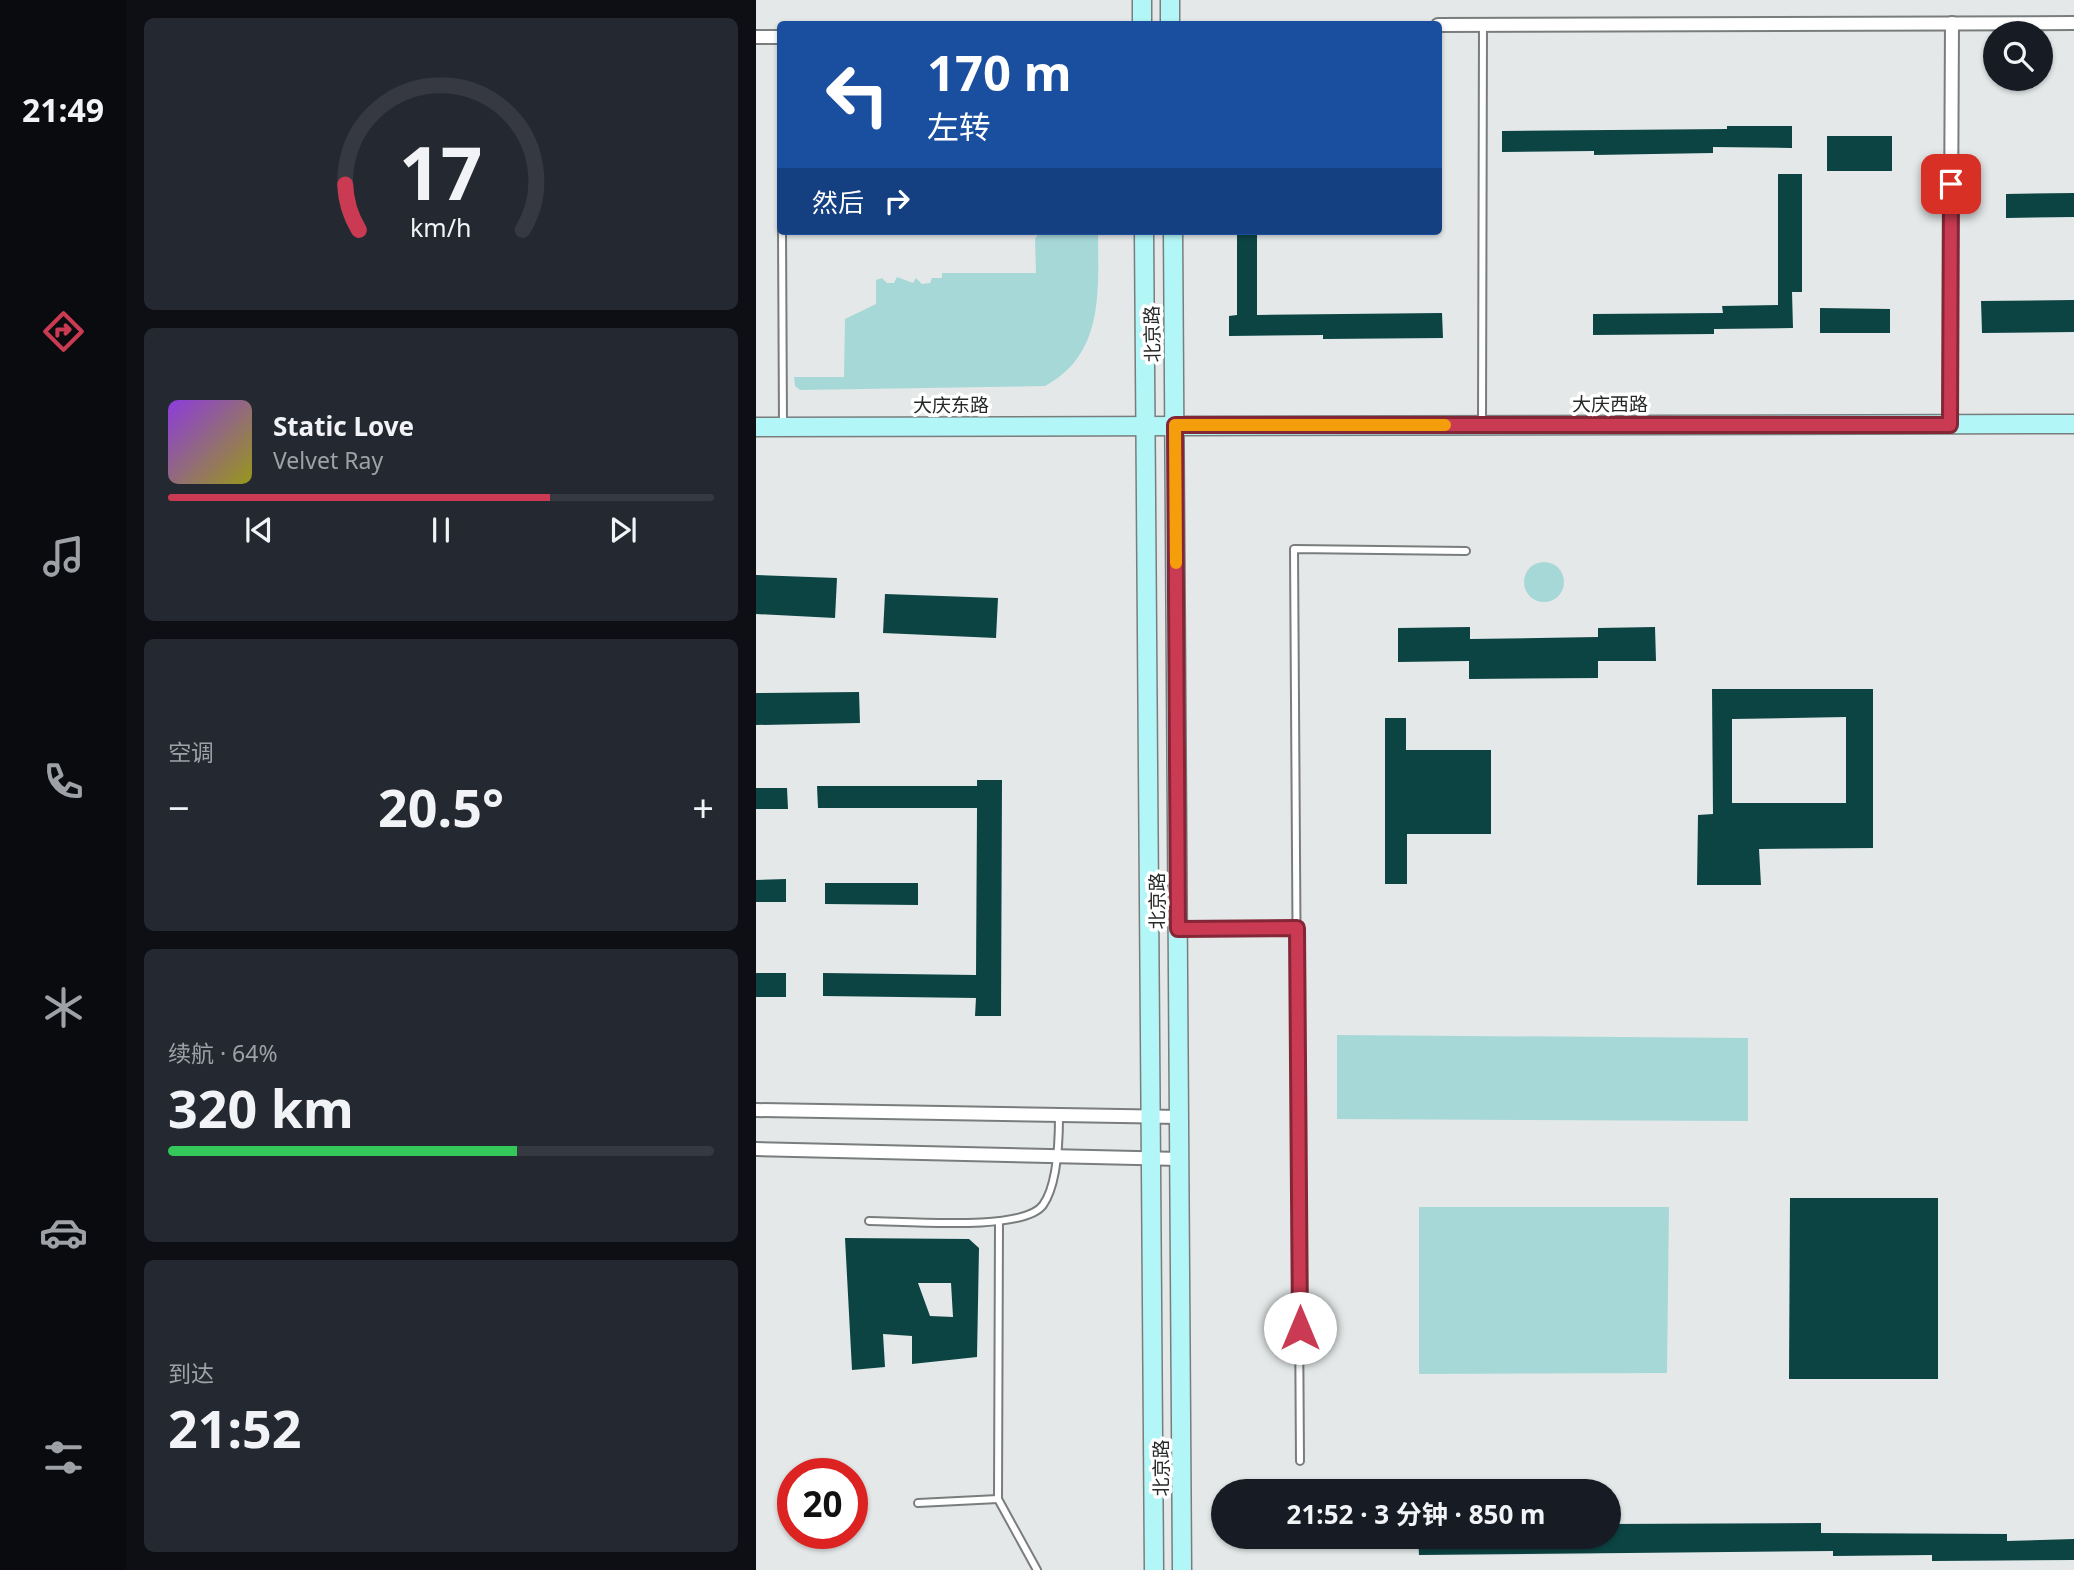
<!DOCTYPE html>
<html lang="zh">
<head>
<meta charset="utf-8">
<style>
  body { margin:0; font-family:"Noto Sans","Noto Sans SC",sans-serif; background:#242831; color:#f1f3f6; height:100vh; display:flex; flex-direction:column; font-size:26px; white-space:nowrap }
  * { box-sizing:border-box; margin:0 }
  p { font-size:23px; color:#9ea1a6 }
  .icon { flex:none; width:38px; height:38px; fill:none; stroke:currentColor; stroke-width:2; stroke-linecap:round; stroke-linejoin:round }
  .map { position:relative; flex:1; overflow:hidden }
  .panel { display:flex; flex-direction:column; gap:18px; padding:18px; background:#0d0f14; width:630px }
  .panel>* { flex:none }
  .hud { position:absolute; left:21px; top:21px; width:665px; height:214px; border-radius:7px; box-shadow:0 2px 5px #0004; background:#1a4fa0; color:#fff; overflow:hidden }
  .fabs { position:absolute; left:1227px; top:21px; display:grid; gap:14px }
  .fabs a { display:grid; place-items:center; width:70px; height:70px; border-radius:50%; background:#171b24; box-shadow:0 2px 5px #0004; font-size:35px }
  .speed { position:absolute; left:21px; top:1458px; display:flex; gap:14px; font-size:35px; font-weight:700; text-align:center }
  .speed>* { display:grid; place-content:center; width:91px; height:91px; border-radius:50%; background:#171b24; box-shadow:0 2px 5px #0004; line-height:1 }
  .speed .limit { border:10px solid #d22; background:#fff; color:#111 }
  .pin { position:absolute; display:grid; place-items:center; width:60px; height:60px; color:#fff; margin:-30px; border-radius:14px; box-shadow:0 4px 10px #0006 }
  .me { position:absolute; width:77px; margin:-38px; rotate:0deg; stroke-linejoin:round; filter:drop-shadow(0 0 5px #0008) }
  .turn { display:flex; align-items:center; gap:24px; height:147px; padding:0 35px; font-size:32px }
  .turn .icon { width:91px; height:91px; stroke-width:2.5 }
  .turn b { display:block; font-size:49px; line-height:60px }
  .then { display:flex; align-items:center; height:66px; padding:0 35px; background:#0003; gap:14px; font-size:26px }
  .big { font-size:52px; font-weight:700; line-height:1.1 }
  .panel .widget { flex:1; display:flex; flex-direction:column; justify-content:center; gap:10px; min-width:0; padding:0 24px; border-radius:10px; background:#242831 }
  .panel .dial { align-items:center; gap:0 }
  .dial svg { height:182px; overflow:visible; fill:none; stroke:#363941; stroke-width:7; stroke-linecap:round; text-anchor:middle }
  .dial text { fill:#f1f3f6; stroke:none }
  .song { display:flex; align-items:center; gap:21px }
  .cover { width:84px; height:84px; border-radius:10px; background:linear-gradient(135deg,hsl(270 70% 55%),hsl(60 70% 35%)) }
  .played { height:7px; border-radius:4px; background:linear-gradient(90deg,#ca3a52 70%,#363941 70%) }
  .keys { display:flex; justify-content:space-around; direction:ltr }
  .heat { display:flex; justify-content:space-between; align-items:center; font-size:38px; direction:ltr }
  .charge { height:10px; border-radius:5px; background:linear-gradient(90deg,#34c759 64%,#363941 0) }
  .trip { position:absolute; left:455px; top:1479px; width:410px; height:70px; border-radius:35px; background:#171b24; box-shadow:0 2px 5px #0004; font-weight:700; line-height:70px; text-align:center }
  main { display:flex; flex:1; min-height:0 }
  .menu { display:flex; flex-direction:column; width:126px; justify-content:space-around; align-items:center; background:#090b0e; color:#9ea1a6 }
  .menu .icon { width:49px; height:49px }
  .menu .current { color:#ca3a52 }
  .menu b { font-size:32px; color:#f1f3f6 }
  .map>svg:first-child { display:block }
  .green { fill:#a6d8d7 }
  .building { fill:#0c4444; fill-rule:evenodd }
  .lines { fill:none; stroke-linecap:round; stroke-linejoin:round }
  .lane-casing { stroke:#797d7d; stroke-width:10 }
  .street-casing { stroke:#797d7d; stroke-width:16 }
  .secondary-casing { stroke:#797d7d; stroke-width:21 }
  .lane { stroke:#fff; stroke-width:6 }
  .street { stroke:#fff; stroke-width:12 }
  .secondary { stroke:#b3f6f7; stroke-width:18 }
  .route-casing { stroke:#832635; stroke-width:18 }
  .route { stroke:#ca3a52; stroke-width:12 }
  .slow { stroke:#f59e0b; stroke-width:12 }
  .labels { text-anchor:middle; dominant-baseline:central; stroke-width:7; stroke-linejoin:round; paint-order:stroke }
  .street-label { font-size:19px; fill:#272929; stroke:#fff }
</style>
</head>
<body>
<main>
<nav class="menu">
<b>21:49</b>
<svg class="icon current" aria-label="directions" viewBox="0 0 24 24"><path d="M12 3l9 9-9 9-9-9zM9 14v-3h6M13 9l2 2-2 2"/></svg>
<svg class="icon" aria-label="music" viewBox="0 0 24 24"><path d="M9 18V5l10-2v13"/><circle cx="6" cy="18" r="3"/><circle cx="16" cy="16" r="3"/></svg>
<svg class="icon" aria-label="phone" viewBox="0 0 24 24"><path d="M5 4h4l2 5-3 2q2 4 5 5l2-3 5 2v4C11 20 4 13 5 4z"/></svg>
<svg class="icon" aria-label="climate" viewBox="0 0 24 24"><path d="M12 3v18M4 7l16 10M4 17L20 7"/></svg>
<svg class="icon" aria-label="car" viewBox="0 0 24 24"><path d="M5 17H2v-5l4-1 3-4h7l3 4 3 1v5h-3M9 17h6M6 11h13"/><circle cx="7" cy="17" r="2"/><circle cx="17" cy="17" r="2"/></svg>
<svg class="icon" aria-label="filters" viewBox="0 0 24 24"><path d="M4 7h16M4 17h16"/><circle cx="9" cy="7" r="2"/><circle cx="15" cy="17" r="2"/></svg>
</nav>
<section class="panel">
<div class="widget dial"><svg viewBox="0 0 100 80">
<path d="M14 69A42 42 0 1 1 86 69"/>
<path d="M14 69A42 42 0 0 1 8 49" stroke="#ca3a52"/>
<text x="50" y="56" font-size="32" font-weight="700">17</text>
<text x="50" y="72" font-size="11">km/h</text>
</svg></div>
<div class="widget">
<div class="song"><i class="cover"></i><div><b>Static Love</b><p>Velvet Ray</p></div></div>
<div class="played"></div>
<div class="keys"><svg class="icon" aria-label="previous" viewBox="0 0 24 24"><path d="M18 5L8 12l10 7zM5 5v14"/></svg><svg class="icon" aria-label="pause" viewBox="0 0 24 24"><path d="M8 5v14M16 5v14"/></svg><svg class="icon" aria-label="next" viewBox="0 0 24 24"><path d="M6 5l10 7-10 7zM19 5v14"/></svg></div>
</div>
<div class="widget"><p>空调</p>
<div class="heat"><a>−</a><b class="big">20.5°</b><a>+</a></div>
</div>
<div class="widget"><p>续航 · 64%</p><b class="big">320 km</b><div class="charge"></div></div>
<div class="widget"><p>到达</p><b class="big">21:52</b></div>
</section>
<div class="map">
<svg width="1318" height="1570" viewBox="0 0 1318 1570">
  <rect width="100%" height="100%" fill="#e4e8e8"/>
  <g class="green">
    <path d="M284 231H342C342 290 349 354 289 386L44 390 39 386 38 377H88L89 319 120 304V280L126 278 131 283H138L141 277 157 283 160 278 166 284 174 283 176 278H186V273H280L279 239Z"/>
    <circle cx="788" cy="582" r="20"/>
    <path d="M581 1035 992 1038V1121L581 1119Z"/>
    <path d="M663 1207H913L911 1373 663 1374Z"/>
  </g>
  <g class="building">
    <path d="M971 126H1036V148L957 147V153L838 155V151L746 152V131L971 129Z"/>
    <rect x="1071" y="136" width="65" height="35"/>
    <path d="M1022 174H1046V292H1036L1037 328 958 329V334L837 335V314L967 313 966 306 1022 305Z"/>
    <path d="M1318 193V217L1250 218V194Z"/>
    <path d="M481 231H501V315L686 313 687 338 567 339V335L473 336V316L481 315Z"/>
    <path d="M1318 300V332L1226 333 1225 301Z"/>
    <path d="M1064 308 1134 309V333H1064Z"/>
    <path d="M0 575 81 578 79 618 0 614Z"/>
    <path d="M129 594 242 598 240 638 127 633Z"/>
    <path d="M714 627V639L842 637V628L899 627 900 661H842V678L713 679V661L642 662V628Z"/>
    <path d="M956 689H1117V848L1003 849 1005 885H941L942 815 957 814ZM1090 717V803H976V719Z"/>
    <path d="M103 692 104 723 0 725V693Z"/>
    <path d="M629 718H650V750H735V834H651V884H629Z"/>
    <path d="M221 780H246L245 1016H219L220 998 67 996V973L220 975 221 808H62L61 786H221Z"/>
    <path d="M0 788H31L32 809H0Z"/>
    <path d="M30 879V902H0V880Z"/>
    <path d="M69 883H162V905L69 904Z"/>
    <rect x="0" y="973" width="30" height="24"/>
    <path d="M1034 1198H1182V1379H1033Z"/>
    <path d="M89 1238 213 1239 223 1248 221 1357 156 1364V1336L127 1334 129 1367 96 1370ZM162 1283H195L197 1317 174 1316Z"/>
    <path d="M1065 1523V1533L1251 1534V1541L1318 1539V1560L1176 1561V1555L1077 1556V1551L663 1555 662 1536H852V1524Z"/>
  </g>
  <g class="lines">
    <g class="lane-casing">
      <g id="lane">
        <path d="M26 231 27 425"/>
        <path d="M726 423 727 25"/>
        <path d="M424 929 541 928"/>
        <path d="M113 1221C147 1221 268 1232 287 1205 302 1184 303 1141 303 1116"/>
        <path d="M243 1222 242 1499 281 1570"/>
        <path d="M544 1461 538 549 710 551"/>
        <path d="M162 1503 242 1499"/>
      </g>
    </g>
    <g class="street-casing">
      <g id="street">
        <path d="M682 25 1318 23"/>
        <path d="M0 37H24"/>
        <path d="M1194 425 1196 23"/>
        <path d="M0 1110 424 1117"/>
        <path d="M0 1149 424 1159"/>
      </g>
    </g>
    <g class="secondary-casing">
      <g id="secondary">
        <path d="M386 0V24"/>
        <path d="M414 0V24"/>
        <path d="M388 231 398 1570"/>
        <path d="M417 231 426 1570"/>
        <path d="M0 427 1318 424"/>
      </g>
    </g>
    <use href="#lane" class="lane"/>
    <use href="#street" class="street"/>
    <use href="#secondary" class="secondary"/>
  </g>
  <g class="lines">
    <g class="route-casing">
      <path id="route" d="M544 1328 541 928 422 929 419 425H1194L1195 184"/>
    </g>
    <use href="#route" class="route"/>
    <path class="slow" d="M420 563 419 425H689"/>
  </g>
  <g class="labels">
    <g class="street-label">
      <text transform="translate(396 334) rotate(-91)">北京路</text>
      <text x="854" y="404">大庆西路</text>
      <text x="195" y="405">大庆东路</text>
      <text transform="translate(401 901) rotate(-90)">北京路</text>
      <text transform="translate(405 1468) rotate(-90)">北京路</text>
    </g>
  </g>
</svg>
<div class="fabs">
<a><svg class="icon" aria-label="search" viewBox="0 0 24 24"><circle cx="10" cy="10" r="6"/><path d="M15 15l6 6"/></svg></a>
</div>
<div class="speed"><div class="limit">20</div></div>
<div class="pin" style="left:1195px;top:184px;background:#d93025"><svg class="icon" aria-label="arrive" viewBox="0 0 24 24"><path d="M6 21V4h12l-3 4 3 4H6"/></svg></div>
<svg class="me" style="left:544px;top:1328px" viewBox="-20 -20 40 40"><circle r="19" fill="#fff"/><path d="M0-13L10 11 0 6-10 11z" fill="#ca3a52"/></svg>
<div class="trip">21:52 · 3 分钟 · 850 m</div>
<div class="hud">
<div class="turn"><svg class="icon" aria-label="left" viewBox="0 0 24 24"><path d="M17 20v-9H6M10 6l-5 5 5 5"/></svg><div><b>170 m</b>左转</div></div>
<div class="then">然后<svg class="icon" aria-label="right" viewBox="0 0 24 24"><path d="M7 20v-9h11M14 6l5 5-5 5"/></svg></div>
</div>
</div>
</main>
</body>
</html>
